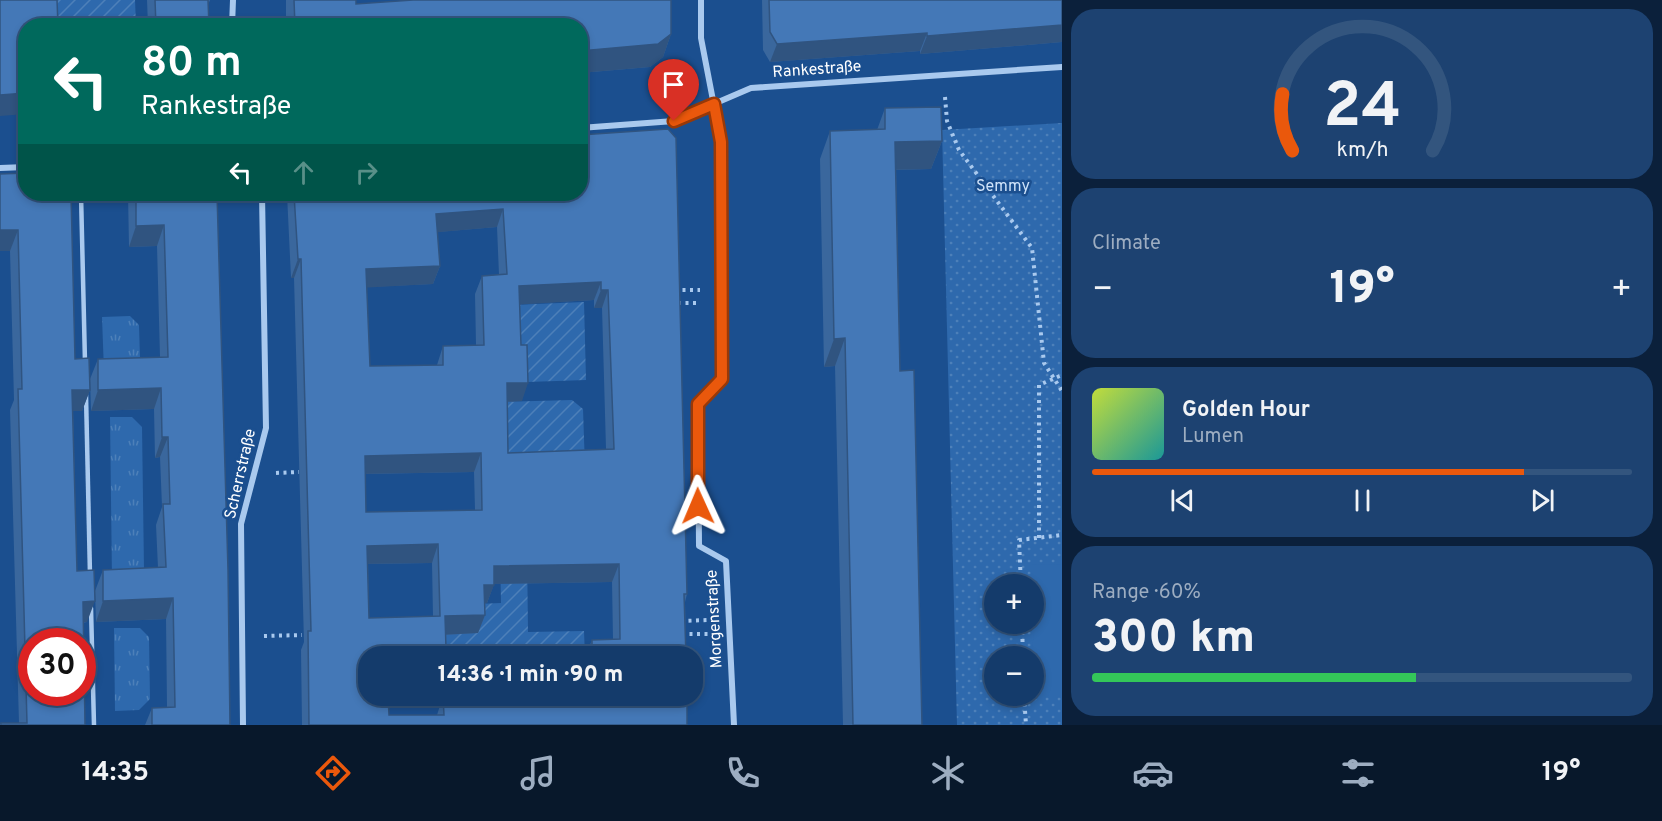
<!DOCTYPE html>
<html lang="en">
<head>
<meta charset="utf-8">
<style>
  body { margin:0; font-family:Overpass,sans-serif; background:#1d4271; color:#f1f3f6; height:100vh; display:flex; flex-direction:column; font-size:22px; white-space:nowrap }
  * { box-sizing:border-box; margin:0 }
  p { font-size:20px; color:#9dadc1 }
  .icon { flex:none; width:33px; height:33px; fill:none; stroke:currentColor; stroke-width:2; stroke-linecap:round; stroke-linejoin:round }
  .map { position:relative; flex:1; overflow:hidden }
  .side { display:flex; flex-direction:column; gap:9px; padding:9px; background:#0b203b; width:600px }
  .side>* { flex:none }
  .hud { position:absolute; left:18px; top:18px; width:570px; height:183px; border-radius:24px; box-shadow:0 3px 9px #0003,0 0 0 2px #33557e; background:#00695c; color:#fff; overflow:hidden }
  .tools { position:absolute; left:984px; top:574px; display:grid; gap:12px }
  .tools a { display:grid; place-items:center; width:60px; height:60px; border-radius:50%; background:#143b6b; box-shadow:0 3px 9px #0003,0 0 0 2px #33557e; font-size:30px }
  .speed { position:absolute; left:18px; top:628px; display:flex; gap:12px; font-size:30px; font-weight:700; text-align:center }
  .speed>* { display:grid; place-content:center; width:78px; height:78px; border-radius:50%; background:#143b6b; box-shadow:0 3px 9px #0003,0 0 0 2px #33557e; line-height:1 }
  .speed .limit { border:9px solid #d22; background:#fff; color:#111 }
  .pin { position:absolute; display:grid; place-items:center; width:51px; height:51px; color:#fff; margin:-62px -26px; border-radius:50% 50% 50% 0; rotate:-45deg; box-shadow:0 0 6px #0007 }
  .pin .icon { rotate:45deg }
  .me { position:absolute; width:66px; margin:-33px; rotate:359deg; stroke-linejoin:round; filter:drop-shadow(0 0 4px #0008) }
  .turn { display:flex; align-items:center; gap:21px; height:126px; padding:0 24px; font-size:27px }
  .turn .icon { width:78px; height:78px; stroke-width:2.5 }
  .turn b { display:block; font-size:42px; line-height:51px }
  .lanes { display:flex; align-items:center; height:57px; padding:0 24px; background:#0003; justify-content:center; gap:30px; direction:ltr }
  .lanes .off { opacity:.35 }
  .big { font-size:45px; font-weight:800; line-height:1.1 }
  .side .tile { flex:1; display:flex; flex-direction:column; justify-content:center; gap:9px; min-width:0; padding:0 21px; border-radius:24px; background:#1d4271 }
  .side .dial { align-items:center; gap:0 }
  .dial svg { height:156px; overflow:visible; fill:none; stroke:#33557e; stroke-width:7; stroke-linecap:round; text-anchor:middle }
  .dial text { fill:#f1f3f6; stroke:none }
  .song { display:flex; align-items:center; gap:18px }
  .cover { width:72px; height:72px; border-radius:9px; background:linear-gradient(135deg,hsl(70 70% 55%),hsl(180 70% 35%)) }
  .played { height:6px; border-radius:3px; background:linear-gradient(90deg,#ea580c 80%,#33557e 80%) }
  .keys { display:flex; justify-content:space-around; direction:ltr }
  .heat { display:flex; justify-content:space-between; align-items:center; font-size:33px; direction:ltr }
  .charge { height:9px; border-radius:4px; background:linear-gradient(90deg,#34c759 60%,#33557e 0) }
  .trip { position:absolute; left:358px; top:646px; width:345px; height:60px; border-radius:24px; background:#143b6b; box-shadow:0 3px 9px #0003,0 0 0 2px #33557e; font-weight:800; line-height:60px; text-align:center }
  .tab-bar { display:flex; height:96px; justify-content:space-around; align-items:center; background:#08182b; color:#9dadc1 }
  .tab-bar .icon { width:42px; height:42px }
  .tab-bar .selected { color:#ea580c }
  .tab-bar b { font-size:27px; color:#f1f3f6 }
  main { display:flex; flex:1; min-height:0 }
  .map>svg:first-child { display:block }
  .grass { fill:url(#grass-tufts) }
  .park { fill:url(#park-dots); fill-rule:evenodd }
  .garden { fill:url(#garden-furrows) }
  .pitch { fill:#2e69ad }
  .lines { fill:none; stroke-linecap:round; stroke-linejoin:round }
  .path { stroke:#a9c9ee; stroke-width:4; stroke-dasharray:3 4.5; stroke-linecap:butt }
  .service { stroke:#a9c9ee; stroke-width:4.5 }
  .minor { stroke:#a9c9ee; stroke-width:6 }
  .wall { fill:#3a679d; fill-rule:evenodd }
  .shaded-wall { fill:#305480 }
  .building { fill:#4478b7; stroke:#305480; stroke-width:1.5; fill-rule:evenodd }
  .route-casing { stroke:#983908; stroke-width:15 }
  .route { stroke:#ea580c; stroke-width:10 }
  .labels { text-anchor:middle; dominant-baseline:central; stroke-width:5; stroke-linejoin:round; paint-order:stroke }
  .street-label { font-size:16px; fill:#fff; stroke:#1b4f8f }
  .park-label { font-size:16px; fill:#cfe3fa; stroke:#1b4f8f }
</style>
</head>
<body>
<main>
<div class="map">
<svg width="1062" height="725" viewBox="0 0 1062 725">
  <defs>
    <pattern id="grass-tufts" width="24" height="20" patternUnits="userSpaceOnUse" patternTransform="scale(1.5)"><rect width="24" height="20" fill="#2e69ad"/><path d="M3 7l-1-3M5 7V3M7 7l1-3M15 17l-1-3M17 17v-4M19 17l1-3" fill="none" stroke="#4d80b9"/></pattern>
    <pattern id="park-dots" width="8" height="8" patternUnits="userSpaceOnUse" patternTransform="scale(1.5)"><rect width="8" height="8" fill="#2e69ad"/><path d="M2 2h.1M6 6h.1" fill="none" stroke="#4d80b9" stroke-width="1.8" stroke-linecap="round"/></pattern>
    <pattern id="garden-furrows" width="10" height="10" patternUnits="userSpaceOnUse" patternTransform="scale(1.5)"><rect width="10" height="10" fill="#2e69ad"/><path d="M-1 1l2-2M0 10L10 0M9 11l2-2" fill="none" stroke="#4d80b9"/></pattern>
  </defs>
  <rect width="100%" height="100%" fill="#1b4f8f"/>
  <g class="grass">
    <path d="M130 316 139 325 140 359 104 371 102 317Z"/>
    <path d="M110 417H132L142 427 144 571 112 578Z"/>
    <path d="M114 628H140L149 637 150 699 139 710 115 711Z"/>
  </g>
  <path class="park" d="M1062 123V725H957L942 130ZM994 585H1034V624H994ZM994 657H1034V696H994Z"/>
  <g class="garden">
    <path d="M48 0H135L136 25H49Z"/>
    <path d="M584 302 586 380 527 382 514 364 512 305Z"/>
    <path d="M572 400 583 409 585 468 502 472 501 402Z"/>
    <path d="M500 549H527L528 632 584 631 585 657H439L438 634 477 604 501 603Z"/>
  </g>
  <path class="pitch" d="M1062 564V697H1032L1034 585H1031V565Z"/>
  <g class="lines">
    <g class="path">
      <path d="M945 97 947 121 959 150 1032 248 1044 363 1062 391"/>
      <path d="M675 290H700"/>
      <path d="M678 303H700"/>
      <path d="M276 473 299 472"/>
      <path d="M1039 538V385L1062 375"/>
      <path d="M1021 585 1019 540 1062 535"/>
      <path d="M681 621 709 620"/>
      <path d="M1022 624 1023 657"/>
      <path d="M682 634H708"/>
      <path d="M264 636 302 635"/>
      <path d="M1024 696 1026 725"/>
    </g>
    <g class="service">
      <path d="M81 194 85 362"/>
      <path d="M86 395 90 575"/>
      <path d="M91 608 94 725"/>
    </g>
    <g class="minor">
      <path d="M701 0V38L721 142 722 379 698 404 699 546 726 561 734 725"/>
      <path d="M232 26 233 0"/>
      <path d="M580 128 674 121 751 88 1062 67"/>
      <path d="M0 168 26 167"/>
      <path d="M243 725 241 524 266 428 262 194"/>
    </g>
  </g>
  <g class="wall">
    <path d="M147 0H210L208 5 209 26H148Z"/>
    <path d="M286 0H356V4L413 0H671V34L663 57 650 67 580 73V26H286Z"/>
    <path d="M762 0H1062V42L920 54V51L770 62 763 50Z"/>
    <path d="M885 108 942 141 931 169 896 170 900 371 922 725H843L835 366 824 367 820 159 830 131 877 130Z"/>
    <path d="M580 135 687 594 685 602 686 657H585L592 640H613L612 582 494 584 487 603 484 604 485 615 478 633 445 635 369 657 389 715H437L443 696H687V725H302L301 650 304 642 294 278H291L287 194H580ZM497 227 499 275 482 276 475 294 476 345 443 346 437 365 370 366 366 287 433 284 440 266 437 232ZM594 300V308H602L606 449 508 453V402L522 401 519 304ZM474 472 475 510 366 512 365 474ZM432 563 433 617 369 618 368 564Z"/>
    <path d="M0 174 75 359 90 390 82 411H73L77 571 87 622 83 623 85 725H0L1 723H19L10 410 14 400 10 251H0Z"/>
    <path d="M128 194H217L230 725H145L152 708 167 707 166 619 96 622 95 591 103 570 158 568 156 525 162 507 160 457 155 458 154 409 91 411 90 379 98 359 160 357 157 246 129 247Z"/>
  </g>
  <g class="shaded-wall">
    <path d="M1062 25V42L920 54 927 36Z"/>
    <path d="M927 33 920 51 770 62 777 44Z"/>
    <path d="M671 34 663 57 650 67 580 73V51Z"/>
    <path d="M26 93V114L0 116V95Z"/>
    <path d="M942 141 931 169 885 170 895 142Z"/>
    <path d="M503 209 497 227 429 233 436 214Z"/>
    <path d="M164 225 157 246 129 247 136 226Z"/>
    <path d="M0 230H18L10 251H0Z"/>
    <path d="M298 259H301L294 278H291Z"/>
    <path d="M440 266 433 284 359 288 366 269Z"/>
    <path d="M601 282 594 300 512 305 519 286Z"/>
    <path d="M601 290H608L602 308H594Z"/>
    <path d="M845 338 835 366 824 367 834 339Z"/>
    <path d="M507 383H528L522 401 501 402Z"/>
    <path d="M161 388 154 409 91 411 98 390Z"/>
    <path d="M72 390H90L82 411H65Z"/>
    <path d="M162 437H168L160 457 155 458Z"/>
    <path d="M481 453 474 472 358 474 365 456Z"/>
    <path d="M438 544 432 563 360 564 367 546Z"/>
    <path d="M619 564 612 582 487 584 494 566Z"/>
    <path d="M484 585H494L487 603 477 604Z"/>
    <path d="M173 598 166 619 96 622 103 601Z"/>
    <path d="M95 601 87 622 75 623 83 602Z"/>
    <path d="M485 615 478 633 438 635 445 616Z"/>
    <path d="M446 648 443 657H386L388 651Z"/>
  </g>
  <g class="building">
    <path d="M0 0H57L58 26H26V93L0 95Z"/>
    <path d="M155 0H208L209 26H156Z"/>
    <path d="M294 0H356V4L413 0H671V34L658 44 580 51V26H295Z"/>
    <path d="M769 0H1062V25L927 36V33L777 44 770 32Z"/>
    <path d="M941 107 942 141 895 142 900 371 914 370 922 725H853L845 338 834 339 830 131 885 129V108Z"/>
    <path d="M668 129 676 138 687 594H684L686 657H592V640L620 639 619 564 494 566V585H484L485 615 445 616 446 648 388 651V657H369V696H388L389 715H444L443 696H687V725H309L308 631H311L301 259H298L294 194H580V135ZM503 209 507 274 482 276 484 345 443 346V365L370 366 366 269 440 266 436 214ZM601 282V290H608L614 449 508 453 507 383H528L527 345H521L519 286ZM481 453 482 510 366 512 365 456ZM438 544 440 616 369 618 367 546Z"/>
    <path d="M26 173V194H71L75 359 89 358 90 390H72L77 571 94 570 95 601 83 602 85 725H1V723H27L18 389H22L18 230H0V174ZM32 642H82V693H32Z"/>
    <path d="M136 194H217L228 570 230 725H152V708L175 707 173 598 103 601V570L166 567 163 504H170L168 437H162L161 388 98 390V359L168 357 164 225 136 226Z"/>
  </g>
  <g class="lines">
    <g class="route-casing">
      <path id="route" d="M674 121 714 104 721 142 722 379 698 404V506"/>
    </g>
    <use href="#route" class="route"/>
  </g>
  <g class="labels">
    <g class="street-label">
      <text transform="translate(817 70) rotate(-4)">Rankestraße</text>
      <text transform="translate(241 474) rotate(-77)">Scherrstraße</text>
      <text transform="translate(715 619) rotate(-93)">Morgenstraße</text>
    </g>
    <g class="park-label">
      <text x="1003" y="187">Semmy</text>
    </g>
  </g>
</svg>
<div class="tools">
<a>+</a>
<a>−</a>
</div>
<div class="speed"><div class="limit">30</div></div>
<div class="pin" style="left:674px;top:121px;background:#d93025"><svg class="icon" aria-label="arrive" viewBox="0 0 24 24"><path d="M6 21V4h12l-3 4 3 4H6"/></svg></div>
<svg class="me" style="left:698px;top:506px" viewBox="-20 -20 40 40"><path d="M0-17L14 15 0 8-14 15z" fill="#ea580c" stroke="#fff" stroke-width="4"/></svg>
<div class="trip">14:36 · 1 min · 90 m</div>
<div class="hud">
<div class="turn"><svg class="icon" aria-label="left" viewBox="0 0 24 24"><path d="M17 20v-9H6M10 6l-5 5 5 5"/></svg><div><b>80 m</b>Rankestraße</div></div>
<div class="lanes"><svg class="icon" aria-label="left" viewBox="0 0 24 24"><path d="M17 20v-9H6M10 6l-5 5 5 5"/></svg><svg class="icon off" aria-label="ahead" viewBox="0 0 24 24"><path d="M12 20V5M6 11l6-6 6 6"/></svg><svg class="icon off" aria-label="right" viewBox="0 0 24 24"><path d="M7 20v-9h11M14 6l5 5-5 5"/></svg></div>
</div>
</div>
<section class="side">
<div class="tile dial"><svg viewBox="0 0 100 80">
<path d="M14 69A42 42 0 1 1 86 69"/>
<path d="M14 69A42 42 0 0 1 9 40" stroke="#ea580c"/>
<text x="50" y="56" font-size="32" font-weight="700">24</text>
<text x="50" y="72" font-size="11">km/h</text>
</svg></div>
<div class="tile"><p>Climate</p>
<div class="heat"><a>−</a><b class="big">19°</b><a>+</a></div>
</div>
<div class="tile">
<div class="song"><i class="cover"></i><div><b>Golden Hour</b><p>Lumen</p></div></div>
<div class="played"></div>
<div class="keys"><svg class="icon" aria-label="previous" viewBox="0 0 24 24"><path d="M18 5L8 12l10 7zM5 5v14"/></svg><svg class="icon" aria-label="pause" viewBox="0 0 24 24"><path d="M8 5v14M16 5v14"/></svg><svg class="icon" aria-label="next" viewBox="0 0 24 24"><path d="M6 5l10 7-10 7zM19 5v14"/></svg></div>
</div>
<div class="tile"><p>Range · 60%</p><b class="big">300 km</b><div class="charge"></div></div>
</section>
</main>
<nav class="tab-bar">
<b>14:35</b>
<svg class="icon selected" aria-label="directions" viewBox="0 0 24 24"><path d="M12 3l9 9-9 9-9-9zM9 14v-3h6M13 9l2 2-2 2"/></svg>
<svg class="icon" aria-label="music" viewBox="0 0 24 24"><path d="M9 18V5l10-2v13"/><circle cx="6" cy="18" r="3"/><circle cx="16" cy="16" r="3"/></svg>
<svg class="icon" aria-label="phone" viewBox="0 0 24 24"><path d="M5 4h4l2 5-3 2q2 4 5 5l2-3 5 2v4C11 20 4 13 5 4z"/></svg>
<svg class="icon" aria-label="climate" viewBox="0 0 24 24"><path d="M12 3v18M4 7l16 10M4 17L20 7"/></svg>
<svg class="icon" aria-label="car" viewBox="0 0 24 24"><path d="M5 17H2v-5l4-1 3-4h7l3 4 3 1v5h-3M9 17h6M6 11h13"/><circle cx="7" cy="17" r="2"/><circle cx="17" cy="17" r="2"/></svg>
<svg class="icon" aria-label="filters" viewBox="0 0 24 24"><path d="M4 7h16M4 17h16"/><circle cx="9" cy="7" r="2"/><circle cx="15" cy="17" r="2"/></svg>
<b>19°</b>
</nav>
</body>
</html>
